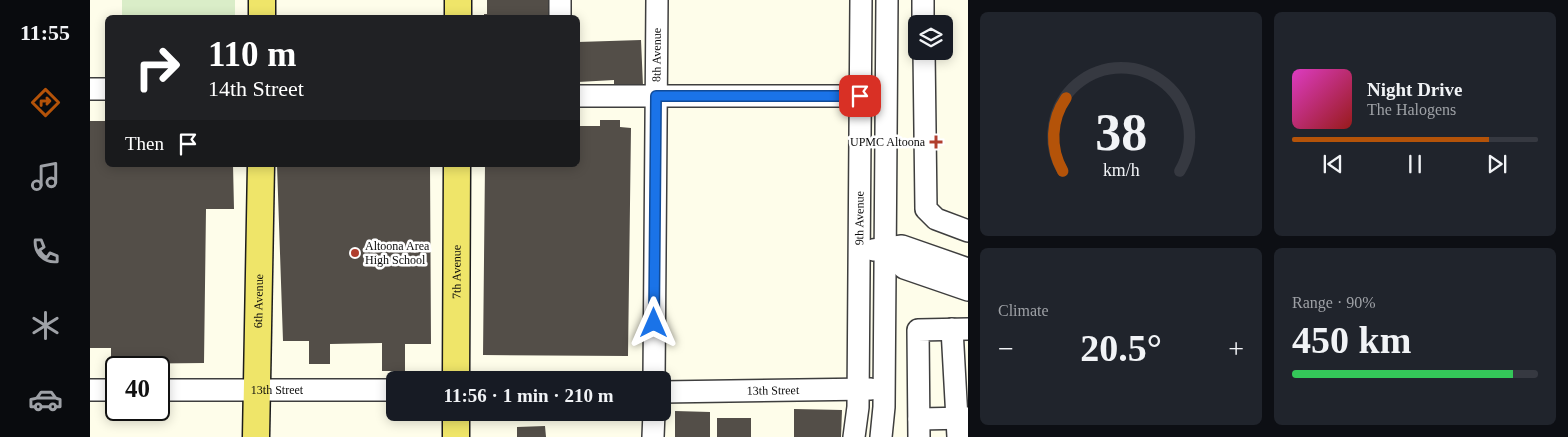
<!DOCTYPE html>
<html lang="en">
<head>
<meta charset="utf-8">
<style>
  body { margin:0; font-family:"Times New Roman",serif; background:#20242c; color:#f1f3f6; height:100vh; display:flex; flex-direction:column; font-size:19px; white-space:nowrap }
  * { box-sizing:border-box; margin:0 }
  p { font-size:16px; color:#9ea1a6 }
  .icon { flex:none; width:28px; height:28px; fill:none; stroke:currentColor; stroke-width:2; stroke-linecap:round; stroke-linejoin:round }
  .map { position:relative; flex:1; overflow:hidden }
  .details { display:flex; flex-direction:column; gap:12px; padding:12px; background:#0d0f14; width:600px }
  .details>* { flex:none }
  .top-card { position:absolute; left:15px; top:15px; width:475px; height:152px; border-radius:8px; box-shadow:0 2px 12px #0003; background:#202124; color:#fff; overflow:hidden }
  .fabs { position:absolute; left:818px; top:15px; display:grid; gap:10px }
  .fabs a { display:grid; place-items:center; width:45px; height:45px; border-radius:8px; background:#171b24; box-shadow:0 2px 12px #0003; font-size:25px }
  .speed { position:absolute; left:15px; top:356px; display:flex; gap:10px; font-size:25px; font-weight:700; text-align:center }
  .speed>* { display:grid; place-content:center; width:65px; height:65px; border-radius:50%; background:#171b24; box-shadow:0 2px 12px #0003; line-height:1 }
  .speed .limit { border:2px solid #111; border-radius:8px; background:#fff; color:#111 }
  .pin { position:absolute; display:grid; place-items:center; width:42px; height:42px; color:#fff; margin:-21px; border-radius:10px; box-shadow:0 2px 8px #0006 }
  .me { position:absolute; width:55px; margin:-28px; rotate:0deg; stroke-linejoin:round; filter:drop-shadow(0 0 4px #0008) }
  .turn { display:flex; align-items:center; gap:18px; height:105px; padding:0 20px; font-size:22px }
  .turn .icon { width:65px; height:65px; stroke-width:2.5 }
  .turn b { display:block; font-size:35px; line-height:42px }
  .then { display:flex; align-items:center; height:48px; padding:0 20px; background:#0003; gap:10px; font-size:19px }
  .big { font-size:38px; font-weight:600; line-height:1.1 }
  .details .tile { flex:1; display:flex; flex-direction:column; justify-content:center; gap:8px; min-width:0; padding:0 18px; border-radius:8px; background:#20242c }
  .details .dial { align-items:center; gap:0 }
  .dial svg { height:130px; overflow:visible; fill:none; stroke:#363941; stroke-width:7; stroke-linecap:round; text-anchor:middle }
  .dial text { fill:#f1f3f6; stroke:none }
  .song { display:flex; align-items:center; gap:15px }
  .cover { width:60px; height:60px; border-radius:8px; background:linear-gradient(135deg,hsl(310 70% 55%),hsl(0 70% 35%)) }
  .played { height:5px; border-radius:2px; background:linear-gradient(90deg,#b45309 80%,#363941 80%) }
  .keys { display:flex; justify-content:space-around; direction:ltr }
  .heat { display:flex; justify-content:space-between; align-items:center; font-size:28px; direction:ltr }
  .charge { height:8px; border-radius:4px; background:linear-gradient(90deg,#34c759 90%,#363941 0) }
  .details .tiles { flex:1; display:grid; gap:12px; grid-template-columns:repeat(2,1fr) }
  .trip { position:absolute; left:296px; top:371px; width:285px; height:50px; border-radius:8px; background:#171b24; box-shadow:0 2px 12px #0003; font-weight:600; line-height:50px; text-align:center }
  main { display:flex; flex:1; min-height:0 }
  .tabs { display:flex; flex-direction:column; width:90px; justify-content:space-around; align-items:center; background:#090b0e; color:#9ea1a6 }
  .tabs .icon { width:35px; height:35px }
  .tabs .current { color:#b45309 }
  .tabs b { font-size:22px; color:#f1f3f6 }
  .map>svg:first-child { display:block }
  .pitch { fill:#daedc8 }
  .building { fill:#534e48 }
  .lines { fill:none; stroke-linecap:round; stroke-linejoin:round }
  .minor-casing { stroke:#3e3e3e; stroke-width:24 }
  .major-casing { stroke:#1c1c1c; stroke-width:29 }
  .minor { stroke:#fff; stroke-width:21 }
  .major { stroke:#efe569; stroke-width:26 }
  .route-casing { stroke:#114b97; stroke-width:12 }
  .route { stroke:#1a73e8; stroke-width:9 }
  .poi-dot { fill:#b03e2e; stroke:#fff; stroke-width:2 }
  .labels { text-anchor:middle; dominant-baseline:central; stroke-width:5; stroke-linejoin:round; paint-order:stroke }
  .street-label { font-size:12px; fill:#0b0b0b; stroke:#fff }
  .poi-label { font-size:12px; fill:#0b0b0b; stroke:#fff; text-anchor:end }
</style>
</head>
<body>
<main>
<nav class="tabs">
<b>11:55</b>
<svg class="icon current" aria-label="directions" viewBox="0 0 24 24"><path d="M12 3l9 9-9 9-9-9zM9 14v-3h6M13 9l2 2-2 2"/></svg>
<svg class="icon" aria-label="music" viewBox="0 0 24 24"><path d="M9 18V5l10-2v13"/><circle cx="6" cy="18" r="3"/><circle cx="16" cy="16" r="3"/></svg>
<svg class="icon" aria-label="phone" viewBox="0 0 24 24"><path d="M5 4h4l2 5-3 2q2 4 5 5l2-3 5 2v4C11 20 4 13 5 4z"/></svg>
<svg class="icon" aria-label="climate" viewBox="0 0 24 24"><path d="M12 3v18M4 7l16 10M4 17L20 7"/></svg>
<svg class="icon" aria-label="car" viewBox="0 0 24 24"><path d="M5 17H2v-5l4-1 3-4h7l3 4 3 1v5h-3M9 17h6M6 11h13"/><circle cx="7" cy="17" r="2"/><circle cx="17" cy="17" r="2"/></svg>
</nav>
<div class="map">
<svg width="878" height="437" viewBox="0 0 878 437">
  <rect width="100%" height="100%" fill="#fefdea"/>
  <rect class="pitch" x="32" y="0" width="113" height="17"/>
  <g class="building">
    <path d="M397 0H460V18H394V14H397Z"/>
    <path d="M551 40 553 86 524 88V80L488 82V42Z"/>
    <path d="M510 120H530V127L541 128 538 356 393 355 395 165H488V126H510Z"/>
    <path d="M0 121H18V165H143L144 209H116L114 363 21 364V348H0Z"/>
    <path d="M187 165H340L341 344H315V371H292V343L240 344V364H219V341H193Z"/>
    <path d="M704 409 752 410 751 437H704Z"/>
    <path d="M585 411 620 412V437H585Z"/>
    <rect x="627" y="418" width="34" height="19"/>
    <path d="M455 426 456 437H427V427Z"/>
  </g>
  <g class="lines">
    <g class="minor-casing">
      <g id="minor">
        <path d="M470 0V18"/>
        <path d="M833 0V24"/>
        <path d="M834 51 836 209 846 219 878 231"/>
        <path d="M0 89H18"/>
        <path d="M488 96H785"/>
        <path d="M783 250 812 246 878 269"/>
        <path d="M795 250 814 268 878 290"/>
        <path d="M862 329 868 437"/>
        <path id="s1" d="M564 380 567 0"/>
        <path d="M0 390H26"/>
        <path id="s2" d="M69 390H305"/>
        <path id="s3" d="M572 392 781 389"/>
        <path d="M829 419 878 418"/>
        <path d="M563 437 564 412"/>
        <path id="s4" d="M764 437 768 407 771 0"/>
        <path d="M791 437 794 407 797 0"/>
        <path d="M829 437 828 330 878 329"/>
      </g>
    </g>
    <g class="major-casing">
      <g id="major">
        <path d="M172 18V0"/>
        <path d="M368 18V0"/>
        <path id="s5" d="M366 380 367 165"/>
        <path id="s6" d="M166 437 171 165"/>
        <path d="M366 437V412"/>
      </g>
    </g>
    <use href="#minor" class="minor"/>
    <use href="#major" class="major"/>
  </g>
  <g class="lines">
    <g class="route-casing">
      <path id="route" d="M564 323 566 96H770"/>
    </g>
    <use href="#route" class="route"/>
  </g>
  <g class="poi-dot">
    <path d="M843.5 134.5h5v5h5v5h-5v5h-5v-5h-5v-5h5z"/>
    <circle cx="265" cy="253" r="5"/>
  </g>
  <g class="labels">
    <g class="street-label">
      <text stroke="none"><textPath href="#s1" startOffset="325">8th Avenue</textPath></text>
      <text stroke="none"><textPath href="#s4" startOffset="219">9th Avenue</textPath></text>
      <text stroke="none"><textPath href="#s5" startOffset="108">7th Avenue</textPath></text>
      <text stroke="none"><textPath href="#s6" startOffset="136">6th Avenue</textPath></text>
      <text stroke="none"><textPath href="#s2" startOffset="118">13th Street</textPath></text>
      <text stroke="none"><textPath href="#s3" startOffset="111">13th Street</textPath></text>
    </g>
    <g class="poi-label">
      <text x="835" y="142">UPMC Altoona</text>
      <text x="275" y="246" text-anchor="start">Altoona Area<tspan x="275" dy="14">High School</tspan></text>
    </g>
  </g>
</svg>
<div class="fabs">
<a><svg class="icon" aria-label="layers" viewBox="0 0 24 24"><path d="M12 4l9 5-9 5-9-5zM3 14l9 5 9-5"/></svg></a>
</div>
<div class="speed"><div class="limit">40</div></div>
<div class="pin" style="left:770px;top:96px;background:#d93025"><svg class="icon" aria-label="arrive" viewBox="0 0 24 24"><path d="M6 21V4h12l-3 4 3 4H6"/></svg></div>
<svg class="me" style="left:564px;top:323px" viewBox="-20 -20 40 40"><path d="M0-17L14 15 0 8-14 15z" fill="#1a73e8" stroke="#fff" stroke-width="4"/></svg>
<div class="trip">11:56 · 1 min · 210 m</div>
<div class="top-card">
<div class="turn"><svg class="icon" aria-label="right" viewBox="0 0 24 24"><path d="M7 20v-9h11M14 6l5 5-5 5"/></svg><div><b>110 m</b>14th Street</div></div>
<div class="then">Then<svg class="icon" aria-label="arrive" viewBox="0 0 24 24"><path d="M6 21V4h12l-3 4 3 4H6"/></svg></div>
</div>
</div>
<section class="details">
<div class="tiles">
<div class="tile dial"><svg viewBox="0 0 100 80">
<path d="M14 69A42 42 0 1 1 86 69"/>
<path d="M14 69A42 42 0 0 1 16 24" stroke="#b45309"/>
<text x="50" y="56" font-size="32" font-weight="700">38</text>
<text x="50" y="72" font-size="11">km/h</text>
</svg></div>
<div class="tile">
<div class="song"><i class="cover"></i><div><b>Night Drive</b><p>The Halogens</p></div></div>
<div class="played"></div>
<div class="keys"><svg class="icon" aria-label="previous" viewBox="0 0 24 24"><path d="M18 5L8 12l10 7zM5 5v14"/></svg><svg class="icon" aria-label="pause" viewBox="0 0 24 24"><path d="M8 5v14M16 5v14"/></svg><svg class="icon" aria-label="next" viewBox="0 0 24 24"><path d="M6 5l10 7-10 7zM19 5v14"/></svg></div>
</div>
<div class="tile"><p>Climate</p>
<div class="heat"><a>−</a><b class="big">20.5°</b><a>+</a></div>
</div>
<div class="tile"><p>Range · 90%</p><b class="big">450 km</b><div class="charge"></div></div>
</div>
</section>
</main>
</body>
</html>
